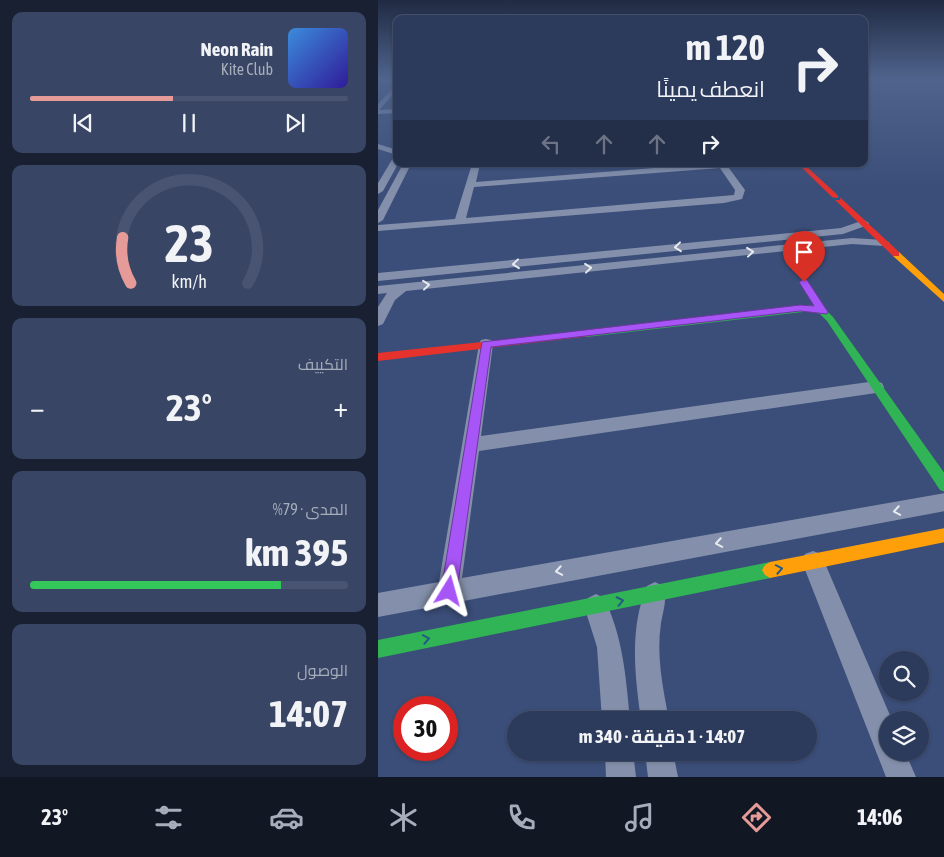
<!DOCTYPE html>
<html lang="ar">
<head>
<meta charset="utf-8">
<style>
  body { margin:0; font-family:"Asap Condensed",Cairo,sans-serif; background:#384564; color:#f1f3f6; direction:rtl; height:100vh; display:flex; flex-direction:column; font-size:19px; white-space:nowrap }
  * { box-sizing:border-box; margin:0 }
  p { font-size:16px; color:#a6adbb }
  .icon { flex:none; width:28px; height:28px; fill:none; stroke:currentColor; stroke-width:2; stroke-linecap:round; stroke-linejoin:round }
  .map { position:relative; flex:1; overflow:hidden; direction:ltr }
  .details { display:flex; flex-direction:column; gap:12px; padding:12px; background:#182032; width:378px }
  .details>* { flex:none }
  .banner { position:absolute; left:15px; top:15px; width:475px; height:152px; border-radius:10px; box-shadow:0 1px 4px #0004,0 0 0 1px #485471; direction:rtl; background:#2c3a5b; color:#f1f3f6; overflow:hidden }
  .fabs { position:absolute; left:501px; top:651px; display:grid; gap:10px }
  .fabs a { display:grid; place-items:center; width:50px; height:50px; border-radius:50%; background:#2c3a5b; box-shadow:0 1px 4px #0004,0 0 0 1px #485471; font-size:25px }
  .speed { position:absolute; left:15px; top:696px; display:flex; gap:10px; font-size:25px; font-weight:700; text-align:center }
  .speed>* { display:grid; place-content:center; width:65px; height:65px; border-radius:50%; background:#2c3a5b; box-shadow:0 1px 4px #0004,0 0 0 1px #485471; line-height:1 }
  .speed .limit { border:8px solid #d22; background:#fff; color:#111 }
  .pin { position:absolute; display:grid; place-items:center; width:42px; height:42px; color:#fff; margin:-51px -21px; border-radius:50% 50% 50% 0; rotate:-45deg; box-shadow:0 0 5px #0007 }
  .pin .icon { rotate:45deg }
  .me { position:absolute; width:55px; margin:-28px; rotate:8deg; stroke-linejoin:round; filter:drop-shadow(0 0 4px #0008) }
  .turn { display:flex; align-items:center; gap:18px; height:105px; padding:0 20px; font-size:22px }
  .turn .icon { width:65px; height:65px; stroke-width:2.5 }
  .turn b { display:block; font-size:35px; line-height:42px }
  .lanes { display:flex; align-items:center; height:48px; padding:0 20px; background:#0003; justify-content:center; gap:25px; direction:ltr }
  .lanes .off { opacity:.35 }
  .big { font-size:38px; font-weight:700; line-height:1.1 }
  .details .tile { flex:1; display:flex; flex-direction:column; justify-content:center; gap:8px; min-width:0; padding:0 18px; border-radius:10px; background:#384564 }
  .details .dial { align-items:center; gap:0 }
  .dial svg { height:130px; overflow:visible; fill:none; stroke:#485471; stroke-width:7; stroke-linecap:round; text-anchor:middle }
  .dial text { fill:#f1f3f6; stroke:none }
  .song { display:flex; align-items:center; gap:15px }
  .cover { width:60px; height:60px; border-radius:8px; background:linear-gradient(135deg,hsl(210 70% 55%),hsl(250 70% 35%)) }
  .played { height:5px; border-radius:2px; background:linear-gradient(90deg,#e69b98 45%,#485471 45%) }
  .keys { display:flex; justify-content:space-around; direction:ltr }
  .heat { display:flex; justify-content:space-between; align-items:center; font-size:28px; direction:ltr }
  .charge { height:8px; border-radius:4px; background:linear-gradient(90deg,#34c759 79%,#485471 0) }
  .trip { position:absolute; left:129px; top:711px; width:310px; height:50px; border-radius:25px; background:#2c3a5b; box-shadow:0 1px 4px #0004,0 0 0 1px #485471; font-weight:700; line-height:50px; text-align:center; direction:rtl }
  .tab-bar { display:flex; height:80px; justify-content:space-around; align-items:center; background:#121724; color:#a6adbb }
  .tab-bar .icon { width:35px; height:35px }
  .tab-bar .on { color:#e69b98 }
  .tab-bar b { font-size:22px; color:#f1f3f6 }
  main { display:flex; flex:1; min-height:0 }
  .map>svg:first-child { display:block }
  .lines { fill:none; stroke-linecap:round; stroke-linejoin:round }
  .lane { fill:#8490ab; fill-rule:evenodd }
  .street { fill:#8490ab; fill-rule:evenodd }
  .fast { fill:#30b455; fill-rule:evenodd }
  .slow { fill:#ff9f0a; fill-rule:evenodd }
  .jam { fill:#e5322d; fill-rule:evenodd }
  .oneway { stroke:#255a86 }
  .oneway2 { stroke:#e6e9ee }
  .route { fill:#a855f7; stroke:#6d37a1 }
</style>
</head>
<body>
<main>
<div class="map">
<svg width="567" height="777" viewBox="0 0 567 777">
  <rect width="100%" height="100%" fill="#3b4e79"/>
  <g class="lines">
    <path class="lane" d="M426 280 428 281 448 312 447 313H443L442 312 423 282Z"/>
    <g class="street">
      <path d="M19 78V82L0 83V79Z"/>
      <path d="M19 84V90L1 110 19 109V113L0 114V104Z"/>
      <path d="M0 144 19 150V155L0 149Z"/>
      <path d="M15 158H19L20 164 5 191 0 194V183Z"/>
      <path d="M25 164H33L5 220 0 223V210Z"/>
      <path d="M94 164H102L98 182 327 164H348L367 190 364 199 346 203 0 231V225L77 219ZM342 168 357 190 356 195 88 218 96 187Z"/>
      <path d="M486 220 491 223 490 225 465 234 0 281V273L463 228Z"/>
      <path d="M474 238 506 240 512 243 506 246 474 244 28 291 17 300 5 324 0 326V307L9 293 0 294V286Z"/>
      <path d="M108 339 113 340 115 344 103 436 498 381 504 383 506 387 504 391 498 393 101 451 84 578 567 493V511L0 617V593L61 582 101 344 103 340Z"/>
      <path d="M435 551 443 554 514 720H510V752H527L538 777H508L424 562 427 554Z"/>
      <path d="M277 582 285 586C290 598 285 611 283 623 278 656 285 688 291 720H263C257 675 251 629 269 586Z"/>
      <path d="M218 594 226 598C245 637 248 677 252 720H224L219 647 206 606 210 598Z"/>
      <path d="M227 752H255L258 777H228Z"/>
      <path d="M267 752H295L300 777H270Z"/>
    </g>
    <g class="fast">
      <path d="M434 305 448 310 455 317 567 474V492L562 490 449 321 442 314 433 311 208 337 203 334 208 331Z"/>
      <path d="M392 562 397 565 400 570 397 575 392 578 0 658V640Z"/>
    </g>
    <g class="slow">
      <path d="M515 252H521L567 295V303L515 256Z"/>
      <path d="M567 528V542L392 578 387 575 384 570 387 565 392 562Z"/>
    </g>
    <g class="jam">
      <path d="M420 164H426L521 252V256H515Z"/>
      <path d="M208 331 212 332 213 334 212 336 0 361V353Z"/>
    </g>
  </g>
  <defs><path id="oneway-chevron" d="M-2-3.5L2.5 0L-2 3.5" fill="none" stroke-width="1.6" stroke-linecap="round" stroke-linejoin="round" transform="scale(1.25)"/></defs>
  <g class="oneway">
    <use href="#oneway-chevron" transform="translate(459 197) rotate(43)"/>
    <use href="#oneway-chevron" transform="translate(401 569) rotate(-11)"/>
    <use href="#oneway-chevron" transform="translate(242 601) rotate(-12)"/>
    <use href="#oneway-chevron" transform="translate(48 639) rotate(-11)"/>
  </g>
  <g class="oneway2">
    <use href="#oneway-chevron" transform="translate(300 247) rotate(174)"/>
    <use href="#oneway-chevron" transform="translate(372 252) rotate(-6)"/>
    <use href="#oneway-chevron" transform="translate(138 264) rotate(174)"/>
    <use href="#oneway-chevron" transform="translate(210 268) rotate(-6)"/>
    <use href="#oneway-chevron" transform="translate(48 285) rotate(-6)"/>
    <use href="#oneway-chevron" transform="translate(519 511) rotate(170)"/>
    <use href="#oneway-chevron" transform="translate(341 543) rotate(170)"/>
    <use href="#oneway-chevron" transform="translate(181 571) rotate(170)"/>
  </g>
  <linearGradient id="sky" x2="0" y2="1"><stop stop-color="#202b43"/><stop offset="0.42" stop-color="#4f638c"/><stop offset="1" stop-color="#4f638c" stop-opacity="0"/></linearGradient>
  <rect width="567" height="187" fill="url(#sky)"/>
  <path class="route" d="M426 279 429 280 450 312 449 314 422 311 113 347 79 591 77 597 71 599 65 597 63 591 104 342 422 305 436 306 421 282Z"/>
</svg>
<div class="fabs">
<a><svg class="icon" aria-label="search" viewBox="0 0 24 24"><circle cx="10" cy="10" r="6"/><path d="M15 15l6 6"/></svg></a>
<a><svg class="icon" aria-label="layers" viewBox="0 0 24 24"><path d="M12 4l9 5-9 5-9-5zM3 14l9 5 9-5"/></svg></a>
</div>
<div class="speed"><div class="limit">30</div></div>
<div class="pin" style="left:426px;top:282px;background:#d93025"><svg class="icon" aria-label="arrive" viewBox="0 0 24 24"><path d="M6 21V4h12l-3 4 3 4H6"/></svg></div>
<svg class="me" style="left:71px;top:591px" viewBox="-20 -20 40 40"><path d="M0-17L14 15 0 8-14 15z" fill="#a855f7" stroke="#fff" stroke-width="4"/></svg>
<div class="trip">14:07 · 1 دقيقة · 340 m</div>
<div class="banner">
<div class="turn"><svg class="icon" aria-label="right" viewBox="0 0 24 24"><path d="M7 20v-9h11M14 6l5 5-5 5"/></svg><div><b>120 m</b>انعطف يمينًا</div></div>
<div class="lanes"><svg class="icon off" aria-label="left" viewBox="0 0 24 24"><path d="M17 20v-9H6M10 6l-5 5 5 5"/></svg><svg class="icon off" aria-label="ahead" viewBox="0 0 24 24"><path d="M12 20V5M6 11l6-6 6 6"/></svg><svg class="icon off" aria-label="ahead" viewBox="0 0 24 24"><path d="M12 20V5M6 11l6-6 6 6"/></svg><svg class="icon" aria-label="right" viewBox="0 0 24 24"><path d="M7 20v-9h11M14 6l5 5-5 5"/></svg></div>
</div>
</div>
<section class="details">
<div class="tile">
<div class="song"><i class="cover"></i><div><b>Neon Rain</b><p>Kite Club</p></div></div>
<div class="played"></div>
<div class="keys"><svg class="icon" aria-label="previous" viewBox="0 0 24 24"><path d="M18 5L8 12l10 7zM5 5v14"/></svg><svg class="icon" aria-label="pause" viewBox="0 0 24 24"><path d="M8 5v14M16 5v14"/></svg><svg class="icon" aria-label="next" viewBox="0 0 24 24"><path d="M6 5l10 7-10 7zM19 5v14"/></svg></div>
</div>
<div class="tile dial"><svg viewBox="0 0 100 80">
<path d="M14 69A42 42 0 1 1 86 69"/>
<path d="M14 69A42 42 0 0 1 9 41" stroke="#e69b98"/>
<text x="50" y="56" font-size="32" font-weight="700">23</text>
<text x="50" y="72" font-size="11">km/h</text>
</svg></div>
<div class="tile"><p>التكييف</p>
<div class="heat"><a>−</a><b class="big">23°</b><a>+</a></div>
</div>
<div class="tile"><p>المدى · 79%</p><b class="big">395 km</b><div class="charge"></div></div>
<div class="tile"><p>الوصول</p><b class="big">14:07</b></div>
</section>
</main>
<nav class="tab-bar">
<b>14:06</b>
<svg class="icon on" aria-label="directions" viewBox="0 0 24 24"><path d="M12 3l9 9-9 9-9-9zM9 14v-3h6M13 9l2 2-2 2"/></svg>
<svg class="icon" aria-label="music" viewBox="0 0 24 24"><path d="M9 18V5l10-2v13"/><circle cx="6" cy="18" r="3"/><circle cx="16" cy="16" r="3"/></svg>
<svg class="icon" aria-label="phone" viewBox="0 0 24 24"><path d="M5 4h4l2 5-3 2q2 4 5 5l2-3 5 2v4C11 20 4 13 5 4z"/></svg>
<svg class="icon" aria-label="climate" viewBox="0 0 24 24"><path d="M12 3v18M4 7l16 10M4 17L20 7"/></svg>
<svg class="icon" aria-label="car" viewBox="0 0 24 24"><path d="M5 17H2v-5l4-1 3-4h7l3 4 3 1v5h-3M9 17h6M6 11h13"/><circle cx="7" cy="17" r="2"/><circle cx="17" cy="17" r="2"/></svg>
<svg class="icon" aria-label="filters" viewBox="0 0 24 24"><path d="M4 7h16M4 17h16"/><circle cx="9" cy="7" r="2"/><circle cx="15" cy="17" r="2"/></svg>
<b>23°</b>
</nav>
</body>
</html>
